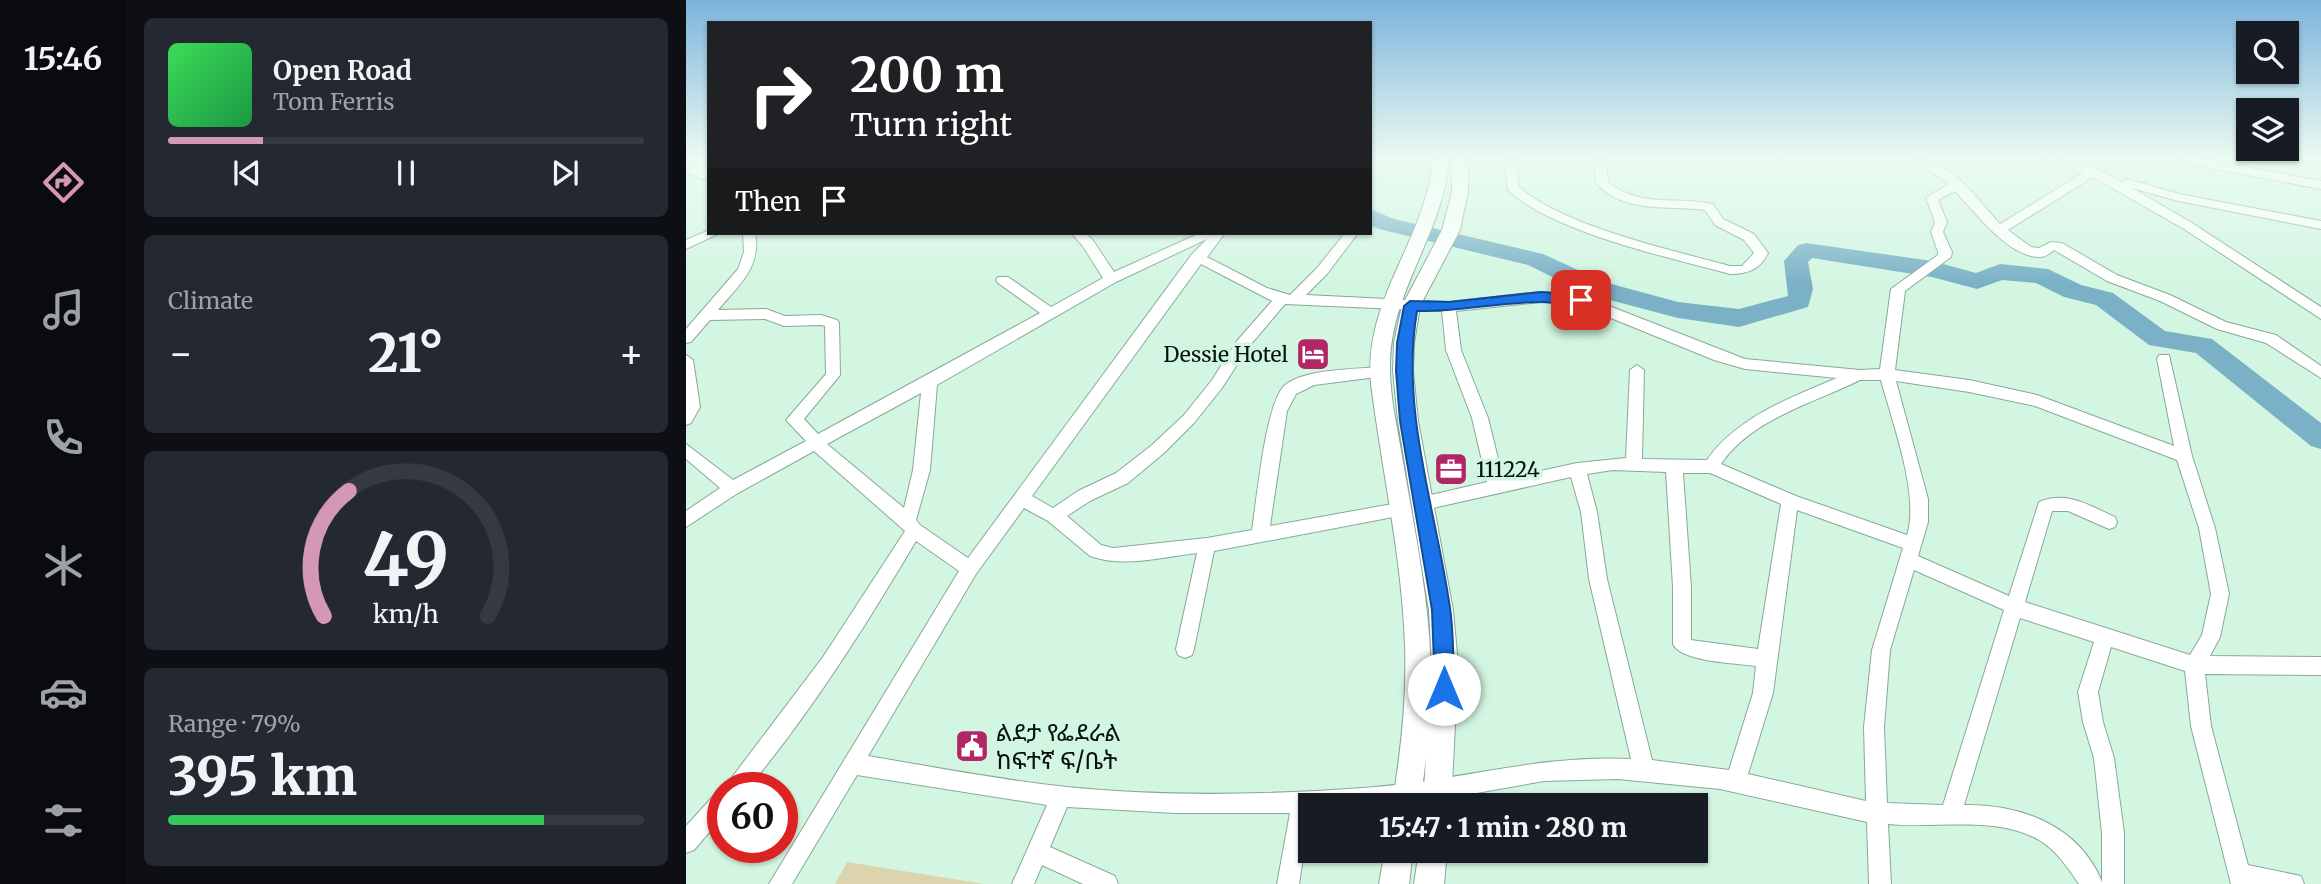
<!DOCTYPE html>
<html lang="en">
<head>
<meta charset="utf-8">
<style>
  body { margin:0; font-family:Merriweather,"Noto Sans Ethiopic",serif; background:#242831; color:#f1f3f6; height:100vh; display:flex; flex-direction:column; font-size:26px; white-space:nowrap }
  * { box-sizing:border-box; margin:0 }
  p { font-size:23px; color:#9ea1a6 }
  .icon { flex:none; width:38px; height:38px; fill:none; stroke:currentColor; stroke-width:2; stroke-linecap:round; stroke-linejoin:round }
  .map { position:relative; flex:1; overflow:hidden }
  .sheet { display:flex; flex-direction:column; gap:18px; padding:18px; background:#0d0f14; width:560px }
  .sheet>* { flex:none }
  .banner { position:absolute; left:21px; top:21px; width:665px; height:214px; border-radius:0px; box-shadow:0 2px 5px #0004; background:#202124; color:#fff; overflow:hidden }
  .controls { position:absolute; left:1550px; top:21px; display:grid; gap:14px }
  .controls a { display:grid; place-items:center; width:63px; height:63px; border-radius:0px; background:#171b24; box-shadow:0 2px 5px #0004; font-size:35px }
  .speed { position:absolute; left:21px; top:772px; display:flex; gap:14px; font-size:35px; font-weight:700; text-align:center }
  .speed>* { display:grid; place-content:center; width:91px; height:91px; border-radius:50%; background:#171b24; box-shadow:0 2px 5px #0004; line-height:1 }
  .speed .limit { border:10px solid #d22; background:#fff; color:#111 }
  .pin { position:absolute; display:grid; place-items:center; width:60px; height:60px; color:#fff; margin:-30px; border-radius:14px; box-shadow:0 4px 10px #0006 }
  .me { position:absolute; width:77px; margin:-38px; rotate:0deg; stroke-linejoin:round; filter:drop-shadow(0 0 5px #0008) }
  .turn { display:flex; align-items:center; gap:24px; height:147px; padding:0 28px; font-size:32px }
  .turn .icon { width:91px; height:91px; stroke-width:2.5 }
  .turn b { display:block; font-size:49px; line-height:60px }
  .then { display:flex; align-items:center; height:66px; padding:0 28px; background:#0003; gap:14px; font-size:26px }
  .big { font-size:52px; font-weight:800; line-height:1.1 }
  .sheet .card { flex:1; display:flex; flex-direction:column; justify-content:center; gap:10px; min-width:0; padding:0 24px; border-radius:10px; background:#242831 }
  .sheet .dial { align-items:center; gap:0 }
  .dial svg { height:182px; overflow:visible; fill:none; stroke:#363941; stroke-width:7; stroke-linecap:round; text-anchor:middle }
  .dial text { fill:#f1f3f6; stroke:none }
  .song { display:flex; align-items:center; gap:21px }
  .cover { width:84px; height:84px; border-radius:10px; background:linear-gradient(135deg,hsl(130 70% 55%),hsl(140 70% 35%)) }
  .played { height:7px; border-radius:4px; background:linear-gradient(90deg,#d497b5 20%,#363941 20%) }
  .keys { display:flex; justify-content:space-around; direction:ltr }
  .heat { display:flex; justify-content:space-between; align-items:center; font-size:38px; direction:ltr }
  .charge { height:10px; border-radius:5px; background:linear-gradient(90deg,#34c759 79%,#363941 0) }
  .trip { position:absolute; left:612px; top:793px; width:410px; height:70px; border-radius:0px; background:#171b24; box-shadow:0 2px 5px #0004; font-weight:800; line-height:70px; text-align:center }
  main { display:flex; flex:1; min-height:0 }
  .menu { display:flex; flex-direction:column; width:126px; justify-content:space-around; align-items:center; background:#090b0e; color:#9ea1a6 }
  .menu .icon { width:49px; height:49px }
  .menu .active { color:#d497b5 }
  .menu b { font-size:32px; color:#f1f3f6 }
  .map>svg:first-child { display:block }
  .green { fill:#ddd3ac }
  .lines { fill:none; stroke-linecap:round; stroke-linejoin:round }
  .river { fill:#7ab1c7; fill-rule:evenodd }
  .minor-casing { stroke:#88a996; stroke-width:2 }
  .major-casing { stroke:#88a996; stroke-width:2 }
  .minor { fill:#fff; fill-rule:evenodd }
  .major { fill:#fff; fill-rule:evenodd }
  .route { fill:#1a73e8; stroke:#114b97; stroke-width:2 }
  .labels { text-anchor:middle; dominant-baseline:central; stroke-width:7; stroke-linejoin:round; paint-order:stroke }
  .poi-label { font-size:21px; fill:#06120c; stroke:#d3f6e2; text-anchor:end }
  .near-poi-label { font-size:24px; fill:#06120c; stroke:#d3f6e2; text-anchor:start }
</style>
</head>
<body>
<main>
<nav class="menu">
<b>15:46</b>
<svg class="icon active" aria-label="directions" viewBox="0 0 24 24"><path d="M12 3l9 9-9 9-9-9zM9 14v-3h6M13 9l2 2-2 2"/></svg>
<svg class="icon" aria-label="music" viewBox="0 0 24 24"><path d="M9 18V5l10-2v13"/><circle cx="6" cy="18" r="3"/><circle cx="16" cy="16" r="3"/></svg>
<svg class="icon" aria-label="phone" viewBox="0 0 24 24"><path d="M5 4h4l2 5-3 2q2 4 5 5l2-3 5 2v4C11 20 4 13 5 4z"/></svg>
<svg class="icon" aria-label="climate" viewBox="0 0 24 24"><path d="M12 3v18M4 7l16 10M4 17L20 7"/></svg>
<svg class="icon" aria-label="car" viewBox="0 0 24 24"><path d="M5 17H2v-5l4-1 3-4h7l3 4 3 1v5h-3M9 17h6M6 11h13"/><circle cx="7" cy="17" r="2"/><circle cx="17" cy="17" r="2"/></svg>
<svg class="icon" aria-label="filters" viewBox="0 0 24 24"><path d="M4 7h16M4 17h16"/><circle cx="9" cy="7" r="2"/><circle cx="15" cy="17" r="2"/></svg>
</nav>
<section class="sheet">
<div class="card">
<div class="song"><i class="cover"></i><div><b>Open Road</b><p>Tom Ferris</p></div></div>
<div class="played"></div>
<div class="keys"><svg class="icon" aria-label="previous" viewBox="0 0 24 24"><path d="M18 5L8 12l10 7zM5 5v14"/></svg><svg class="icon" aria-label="pause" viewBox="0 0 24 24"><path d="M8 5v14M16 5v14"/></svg><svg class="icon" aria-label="next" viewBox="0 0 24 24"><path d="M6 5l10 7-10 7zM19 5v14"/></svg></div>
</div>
<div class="card"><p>Climate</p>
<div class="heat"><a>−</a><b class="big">21°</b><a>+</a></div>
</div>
<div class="card dial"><svg viewBox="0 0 100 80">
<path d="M14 69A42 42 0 1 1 86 69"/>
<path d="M14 69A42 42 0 0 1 25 14" stroke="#d497b5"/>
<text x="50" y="56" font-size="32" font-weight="700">49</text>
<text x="50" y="72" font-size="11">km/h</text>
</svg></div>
<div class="card"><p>Range · 79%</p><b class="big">395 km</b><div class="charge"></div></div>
</section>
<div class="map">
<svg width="1635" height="884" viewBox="0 0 1635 884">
  <rect width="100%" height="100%" fill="#d3f6e2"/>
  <path class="green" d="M161 862 298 884H149Z"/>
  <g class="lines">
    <path class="river" d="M684 209 708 219 857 254 918 282 992 302 1053 309 1102 296 1098 261 1112 245 1120 243 1246 261 1290 273 1314 264 1362 269 1395 285 1427 293 1479 331 1526 339 1635 423V449L1625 446 1510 353 1463 345 1410 305 1378 297 1350 283 1316 280 1291 289 1246 277 1126 258 1122 262 1127 289 1122 307 1053 327 992 318 901 294 842 265 693 229 684 225Z"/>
    <g class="minor-casing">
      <g id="minor">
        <path d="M0 159 23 173V181L4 174 0 169Z"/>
        <path d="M819 159H831L832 186C876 226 985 250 1044 266H1056L1068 253 1058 240 1029 225 1019 210C982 205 937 214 910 183L908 159H920L922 182C953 208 991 196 1027 204L1037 219 1068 234 1082 253C1074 270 1061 274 1044 274 982 257 868 233 822 190Z"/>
        <path d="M1228 159C1265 159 1291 199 1314 224L1397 173 1362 159C1388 159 1414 169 1436 182L1442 179 1493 194 1635 221V229L1492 201 1446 188 1506 223 1635 307V319L1498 229 1407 177 1322 230 1345 247 1353 248 1365 242 1376 243 1431 275 1484 295 1540 322 1590 335 1635 366V378L1580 343 1531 329 1474 301 1421 281 1368 250C1364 253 1360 257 1354 257 1323 258 1289 212 1269 191L1252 200 1261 222 1257 232 1266 252 1265 257 1219 291 1209 370 1283 380 1351 395 1488 446 1471 359 1473 355H1483L1506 456 1529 528 1543 594 1534 637 1524 656 1635 657V675L1519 674 1525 726 1562 865 1615 876 1618 884H1545L1505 726 1499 671 1425 647 1412 692 1417 722 1428 758 1438 833V884H1393C1382 868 1370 850 1353 840 1310 815 1250 829 1202 824L1205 884H1183L1181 822 1034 789 932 779 858 781 723 805H625L613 884H591L604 813H489L381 807 364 847 429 876 432 884H397L356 865 348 884H326L361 805 171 775 106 884H83L273 571 230 541C179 627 126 711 62 788H38L137 657 219 531 128 451 52 493 0 527V511L34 488 0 459V444L47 480 120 441 100 420 140 374 139 326 135 325 98 326 79 319 24 320 5 342 0 343V329L52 269 58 252 57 233H69C76 267 52 286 32 310L80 309 99 316 135 315 151 320 153 323 154 375 118 419 132 434 354 313 312 283 310 280 312 277H322L365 307 417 278 396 245 385 233H398L406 239 428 272 514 233H539L521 257 581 288 604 295 631 268 659 233H672L641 274 620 295 763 302 855 292 895 295 1059 359 1174 370 1194 369 1205 289 1252 255V252L1245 232 1249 222 1240 198 1263 184ZM521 239 506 254 282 558 234 525 230 520 244 470 251 385 430 282ZM515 264 586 301 551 341 526 380 498 415 466 445 430 473 392 491 367 508 346 496ZM855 302 893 305 1028 360 1059 369 1151 378C1105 397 1050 418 1021 460L956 459 958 370 951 365 944 370 940 458 891 463 817 479 802 418 775 350 770 311ZM599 304 756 311 760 350 786 418 801 482 732 498 730 503 732 508 738 510 885 477 895 512 903 579 945 759C852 754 769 782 677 788 579 795 479 797 381 787 314 780 248 767 182 756L290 574 338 508 362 521 404 556C437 568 476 557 511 553L490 649 492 655 499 658 506 655 508 649 528 551 718 515 720 510 718 505 712 503 584 526 601 411 610 394 628 385 699 376 701 372 694 367C670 369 616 369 598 386 579 406 571 499 566 530L521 538 427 548 415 545 381 516 404 501 442 483 478 453 508 423 536 388 561 349ZM1174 380H1195C1206 422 1234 495 1221 535L1110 496 1035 464C1065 419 1128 403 1174 380ZM1210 381 1283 392 1349 406 1491 460 1513 528 1525 594 1516 635 1504 655 1339 602 1366 511H1382L1423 529 1429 527 1431 522 1429 517C1404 506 1381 490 1353 502L1323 596 1232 556 1242 522V499ZM235 393 227 470 218 508 141 444ZM927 470 980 472 987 587V644C995 662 1050 663 1070 666L1067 693 1043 770 966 760 921 579 911 512 901 474ZM997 473H1024L1095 504 1072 649 1005 640V587ZM1111 510 1217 548 1186 650 1178 727 1180 801 1062 774 1087 693ZM1228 570 1318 610 1257 805 1201 803 1198 727 1204 650ZM1334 618 1408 642 1392 692 1397 722 1408 758 1416 833V882C1393 825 1334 804 1278 805Z"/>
        <path d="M1492 159H1517L1635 181V189L1498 163Z"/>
        <path d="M23 230V233H34L0 249V240Z"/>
        <path d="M0 355 7 360 14 407 5 423 0 425Z"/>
        <path d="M37 790V816L8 850 0 853V826L30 793Z"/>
      </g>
    </g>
    <g class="major-casing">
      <g id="major">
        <path d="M747 159H763C758 232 706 288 704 362 703 395 712 430 717 462 730 538 746 613 745 689L746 665 743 610 712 421 707 371 708 343 716 306 756 230 766 192V159H782V192L774 230 734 306 728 343 727 371 732 421 767 610 772 665 765 805H737L740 758 734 805H706C715 752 721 699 719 645 716 558 696 471 685 384 677 298 740 241 747 159Z"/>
        <path d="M699 850H727L723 884H693Z"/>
        <path d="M733 850H761L758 884H728Z"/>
      </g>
    </g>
    <use href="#minor" class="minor"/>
    <use href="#major" class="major"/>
  </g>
  <linearGradient id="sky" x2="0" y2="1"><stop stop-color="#7cb3db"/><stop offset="0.56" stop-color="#ebfbf2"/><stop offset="1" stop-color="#ebfbf2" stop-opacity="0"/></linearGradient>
  <rect width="1635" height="283" fill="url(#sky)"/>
  <path class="route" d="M855 292 895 295 902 300C892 310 868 301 855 302 813 302 773 312 731 311 714 410 750 510 764 608 768 635 767 662 768 689L765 695 758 698 751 695 749 689 746 610 714 421 710 371 711 343 718 306 724 301 763 302Z"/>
  <defs>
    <g id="hotel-square" transform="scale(1.75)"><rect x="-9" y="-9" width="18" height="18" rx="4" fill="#b12765" stroke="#d3f6e2"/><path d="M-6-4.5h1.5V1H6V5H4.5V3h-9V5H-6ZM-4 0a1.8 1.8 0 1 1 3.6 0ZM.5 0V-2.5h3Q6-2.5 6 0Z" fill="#fff"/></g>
    <g id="office-square" transform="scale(1.75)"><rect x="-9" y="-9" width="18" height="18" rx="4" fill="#b12765" stroke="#d3f6e2"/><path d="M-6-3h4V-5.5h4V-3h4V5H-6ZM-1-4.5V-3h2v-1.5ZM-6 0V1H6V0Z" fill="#fff"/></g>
    <g id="civic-square" transform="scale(1.75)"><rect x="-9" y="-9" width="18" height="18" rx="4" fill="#b12765" stroke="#d3f6e2"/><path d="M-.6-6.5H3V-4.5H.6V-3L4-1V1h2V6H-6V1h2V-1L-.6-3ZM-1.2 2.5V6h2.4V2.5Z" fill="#fff"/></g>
  </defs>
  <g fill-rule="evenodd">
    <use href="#hotel-square" x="627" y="354"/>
    <use href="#office-square" x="765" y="469"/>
    <use href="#civic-square" x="286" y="746"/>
  </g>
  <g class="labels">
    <g class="poi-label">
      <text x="602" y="354">Dessie Hotel</text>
      <text x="790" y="469" text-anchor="start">111224</text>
    </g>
    <g class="near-poi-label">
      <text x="310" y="732">ልደታ የፌደራል<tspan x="310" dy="28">ከፍተኛ ፍ/ቤት</tspan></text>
    </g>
  </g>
</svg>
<div class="controls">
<a><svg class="icon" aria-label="search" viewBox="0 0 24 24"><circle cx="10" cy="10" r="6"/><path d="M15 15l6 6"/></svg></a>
<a><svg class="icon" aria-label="layers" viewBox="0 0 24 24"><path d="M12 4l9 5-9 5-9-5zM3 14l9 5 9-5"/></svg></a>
</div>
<div class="speed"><div class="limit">60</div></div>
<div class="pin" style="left:895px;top:300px;background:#d93025"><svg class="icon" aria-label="arrive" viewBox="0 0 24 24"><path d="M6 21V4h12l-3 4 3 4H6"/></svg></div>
<svg class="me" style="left:758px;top:689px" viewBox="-20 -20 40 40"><circle r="19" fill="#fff"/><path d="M0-13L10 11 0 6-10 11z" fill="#1a73e8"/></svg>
<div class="trip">15:47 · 1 min · 280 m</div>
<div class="banner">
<div class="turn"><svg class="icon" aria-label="right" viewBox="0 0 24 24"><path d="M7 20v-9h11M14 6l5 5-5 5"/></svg><div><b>200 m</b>Turn right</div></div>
<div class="then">Then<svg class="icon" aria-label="arrive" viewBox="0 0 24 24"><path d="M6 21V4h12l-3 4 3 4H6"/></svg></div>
</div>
</div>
</main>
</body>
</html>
